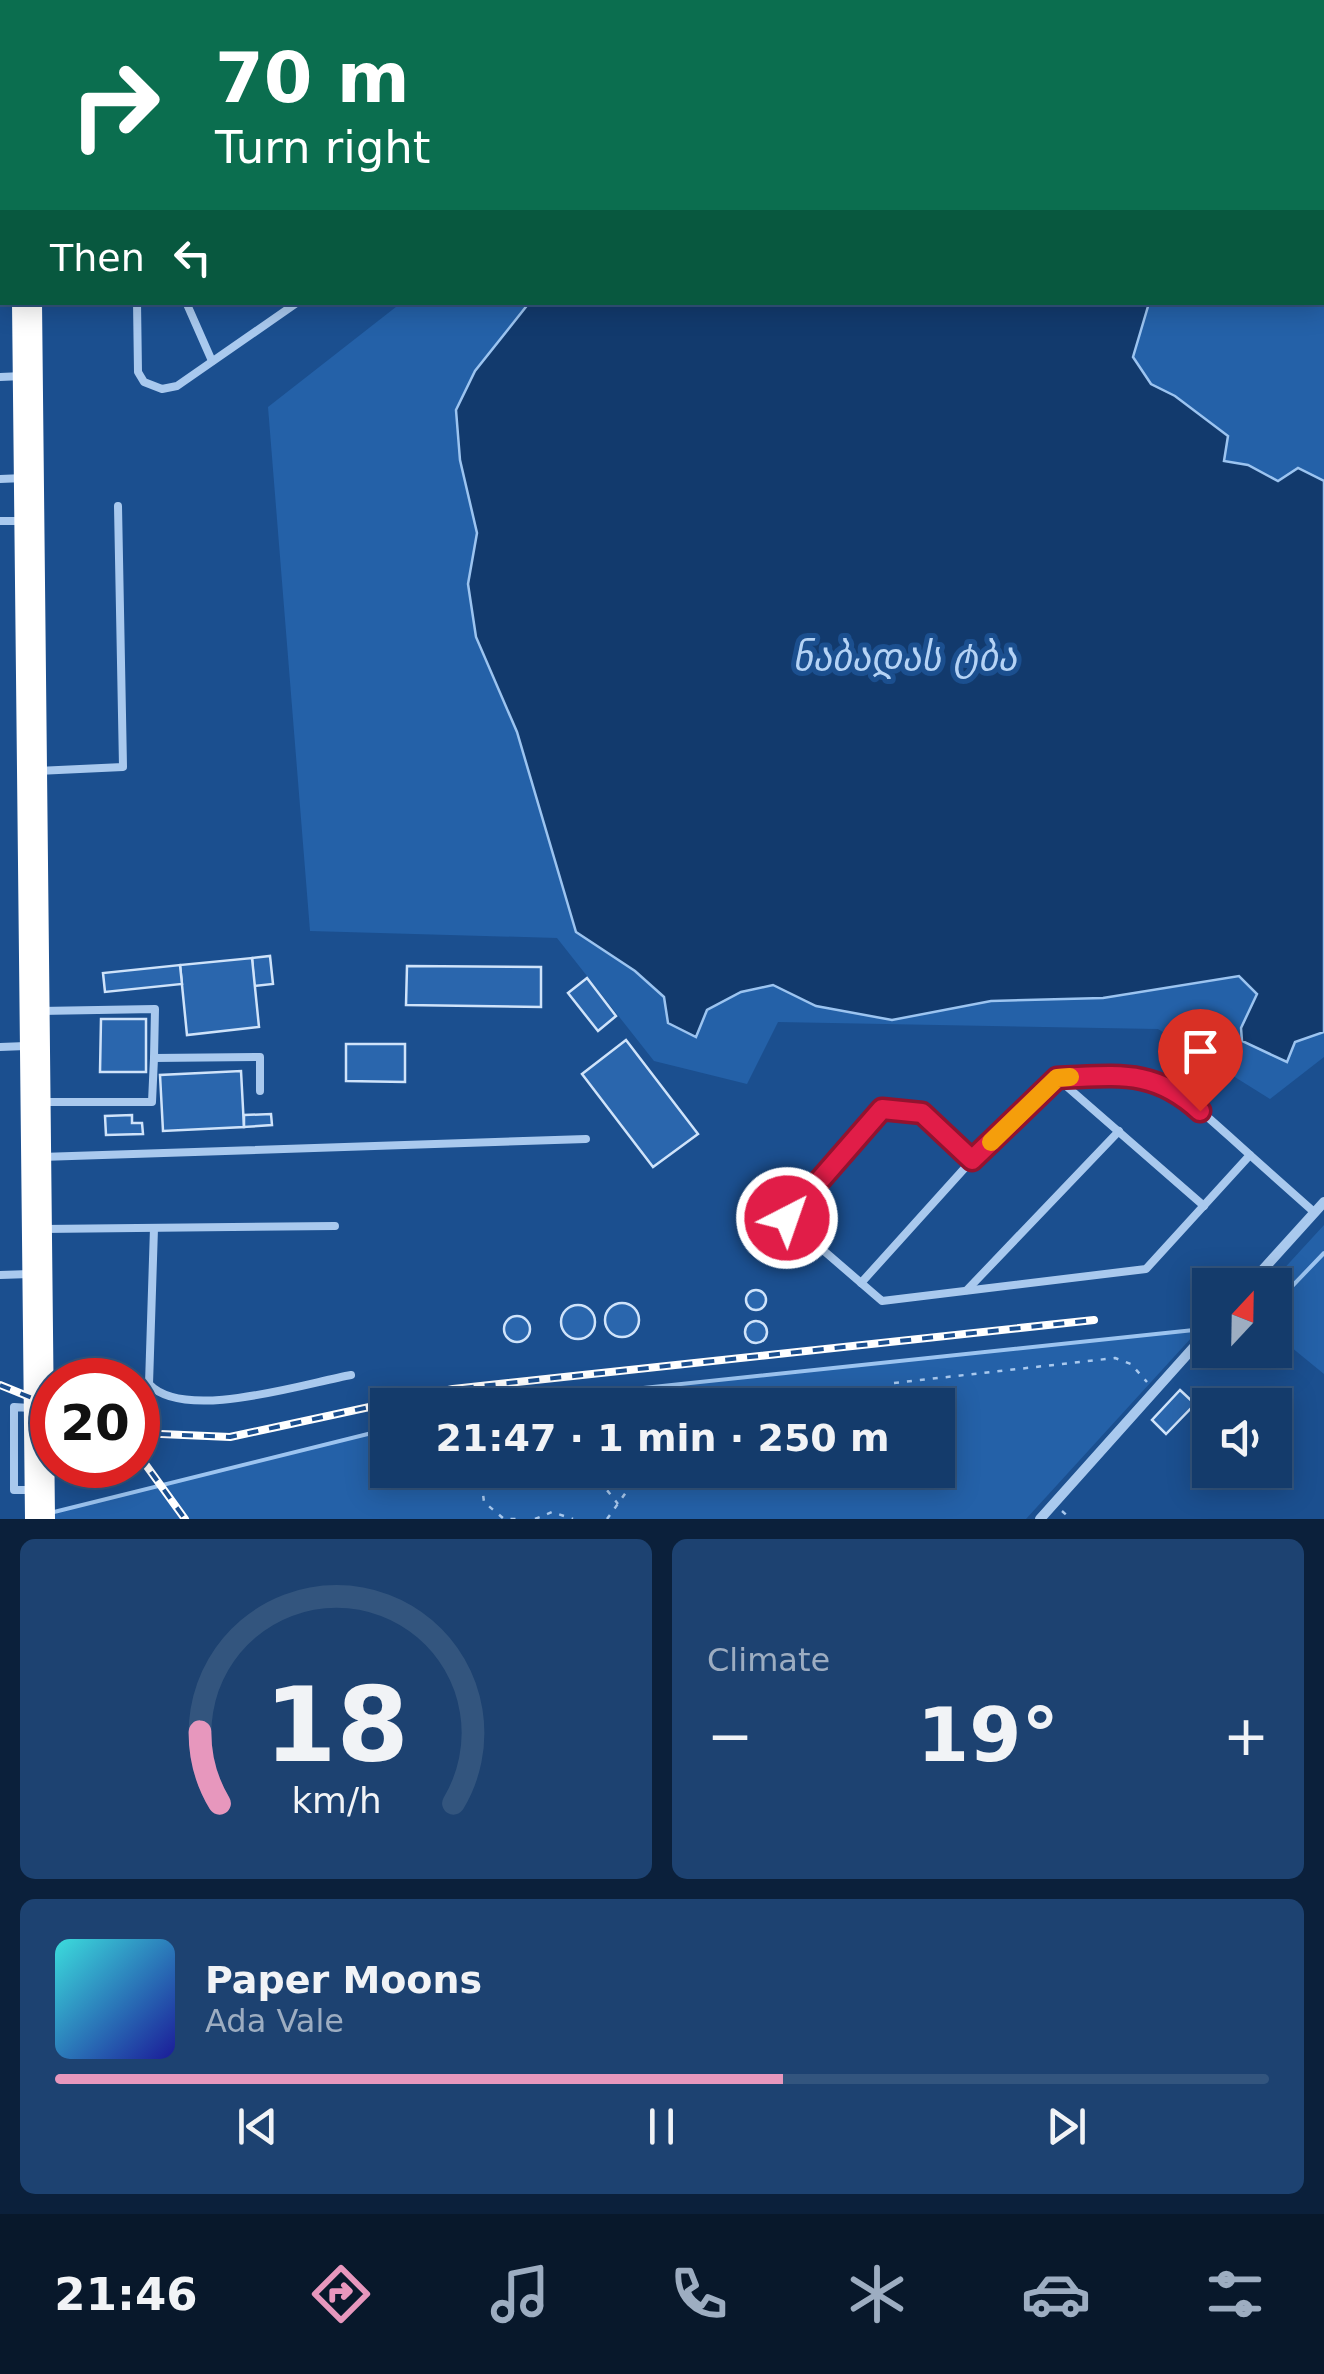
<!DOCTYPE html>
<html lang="en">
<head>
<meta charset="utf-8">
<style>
  body { margin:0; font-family:"DejaVu Sans","Noto Sans Georgian",sans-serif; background:#1d4271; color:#f1f3f6; height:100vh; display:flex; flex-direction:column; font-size:38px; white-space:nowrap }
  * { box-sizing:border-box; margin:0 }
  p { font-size:32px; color:#9dadc1 }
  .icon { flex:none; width:55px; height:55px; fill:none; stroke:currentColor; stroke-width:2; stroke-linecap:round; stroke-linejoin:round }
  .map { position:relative; height:1519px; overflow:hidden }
  .panel { display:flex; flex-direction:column; gap:20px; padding:20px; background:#0b203b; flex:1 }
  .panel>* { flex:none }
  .top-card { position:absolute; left:0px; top:0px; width:1325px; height:305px; box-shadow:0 5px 25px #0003,0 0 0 2px #33557e; background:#0b6e4f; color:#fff; overflow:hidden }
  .needle { width:65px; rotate:22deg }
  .tools { position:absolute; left:1192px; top:1268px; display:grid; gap:20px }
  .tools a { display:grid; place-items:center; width:100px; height:100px; border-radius:0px; background:#143b6b; box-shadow:0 5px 25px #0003,0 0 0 2px #33557e; font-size:50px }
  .speed { position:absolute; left:30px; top:1358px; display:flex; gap:20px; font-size:50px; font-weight:700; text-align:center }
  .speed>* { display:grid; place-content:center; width:130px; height:130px; border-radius:50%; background:#143b6b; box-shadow:0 5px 25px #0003,0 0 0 2px #33557e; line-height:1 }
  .speed .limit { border:15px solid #d22; background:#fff; color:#111 }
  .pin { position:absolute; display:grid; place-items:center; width:85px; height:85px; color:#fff; margin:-102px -42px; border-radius:50% 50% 50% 0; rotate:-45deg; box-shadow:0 0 10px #0007 }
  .pin .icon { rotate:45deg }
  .me { position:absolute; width:110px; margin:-55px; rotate:41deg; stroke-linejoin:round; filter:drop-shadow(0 0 8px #0008) }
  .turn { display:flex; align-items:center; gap:35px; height:210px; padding:0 50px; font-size:45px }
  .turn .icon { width:130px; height:130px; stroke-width:2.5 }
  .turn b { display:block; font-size:70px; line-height:85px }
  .then { display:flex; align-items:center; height:95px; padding:0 50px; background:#0003; gap:20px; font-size:38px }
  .big { font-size:75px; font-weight:600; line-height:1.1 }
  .panel .card { flex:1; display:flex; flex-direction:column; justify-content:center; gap:15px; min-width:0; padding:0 35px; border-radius:15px; background:#1d4271 }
  .panel .dial { align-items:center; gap:0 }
  .dial svg { height:260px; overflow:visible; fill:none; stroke:#33557e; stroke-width:7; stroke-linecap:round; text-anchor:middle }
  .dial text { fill:#f1f3f6; stroke:none }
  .song { display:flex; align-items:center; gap:30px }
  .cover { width:120px; height:120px; border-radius:15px; background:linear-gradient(135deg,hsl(180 70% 55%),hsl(240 70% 35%)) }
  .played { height:10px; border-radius:5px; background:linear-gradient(90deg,#e797bd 60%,#33557e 60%) }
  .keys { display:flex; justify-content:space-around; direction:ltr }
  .heat { display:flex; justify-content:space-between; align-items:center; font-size:55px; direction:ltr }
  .panel .tiles { flex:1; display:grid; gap:20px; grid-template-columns:1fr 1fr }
  .card:last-child { grid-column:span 2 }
  .trip { position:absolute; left:370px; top:1388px; width:585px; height:100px; border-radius:0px; background:#143b6b; box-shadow:0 5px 25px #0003,0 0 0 2px #33557e; font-weight:600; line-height:100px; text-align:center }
  .dock { display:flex; height:160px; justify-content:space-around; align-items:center; background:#08182b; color:#9dadc1 }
  .dock .icon { width:70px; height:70px }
  .dock .active { color:#e797bd }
  .dock b { font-size:45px; color:#f1f3f6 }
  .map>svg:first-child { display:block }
  .green { fill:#2461a8 }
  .water { fill:#123a6d; stroke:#9cc4f0; stroke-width:2.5 }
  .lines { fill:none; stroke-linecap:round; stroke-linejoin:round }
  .stream { stroke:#9cc4f0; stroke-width:4 }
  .building { fill:#2a66ad; stroke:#cfe3fa; stroke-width:2.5 }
  .path { stroke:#a9c9ee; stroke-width:2.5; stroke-dasharray:5 8; stroke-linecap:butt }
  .lane { stroke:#a9c9ee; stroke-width:8 }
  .street { stroke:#a9c9ee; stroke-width:10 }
  .highway { stroke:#fff; stroke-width:30 }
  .rail-casing { stroke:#fff; stroke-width:8 }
  .rail { stroke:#1b4f8f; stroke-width:4; stroke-dasharray:11; stroke-linecap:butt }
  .route-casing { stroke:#92132f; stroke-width:25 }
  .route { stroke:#e11d48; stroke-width:18 }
  .slow { stroke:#f59e0b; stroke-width:18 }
  .labels { text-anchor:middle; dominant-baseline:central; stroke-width:10; stroke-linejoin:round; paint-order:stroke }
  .water-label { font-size:38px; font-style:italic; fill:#b5d3f5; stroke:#1b4f8f }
</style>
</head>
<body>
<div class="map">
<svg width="1324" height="1519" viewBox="0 0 1324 1519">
  <rect width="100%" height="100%" fill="#1b4f8f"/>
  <g class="green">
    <path d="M1133 0H1324V481L1298 469 1278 481 1248 465 1224 461 1228 436 1175 396 1151 384 1133 356 1149 303 1322 302V2Z"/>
    <path d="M401 303H529L475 371 460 460 477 533 468 584 476 637 517 732 576 932 635 971 664 997 707 1010 741 992 773 985 816 1006 892 1020 991 1001 1103 998 1239 976 1257 994 1241 1028 1295 1042 1324 1032V1057L1270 1099 1158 1029 778 1022 747 1084 654 1061 557 938 310 931 268 407Z"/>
    <path d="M1324 1225V1374L1275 1334V1285H1269Z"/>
    <path d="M1189 1331 1193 1336 1026 1519H48L60 1511 387 1429 388 1470H938V1405H482Z"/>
  </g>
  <g class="water">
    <rect x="531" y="0" width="602" height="2"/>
    <path d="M529 303H1149L1133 357 1151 384 1175 396 1228 436 1224 461 1248 465 1278 481 1298 468 1324 481V1032L1295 1042 1287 1062 1242 1041 1241 1028 1257 994 1239 976 1103 998 991 1001 892 1020 816 1006 773 985 741 992 707 1010 696 1037 668 1023 664 997 635 971 576 932 517 732 476 637 468 584 477 533 460 460 456 410 475 371Z"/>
  </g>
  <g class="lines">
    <g class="stream">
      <path d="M1275 1304 1324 1253"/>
      <path d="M482 1405 1194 1330"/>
      <path d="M54 1512 388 1429"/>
    </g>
  </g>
  <g class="building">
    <path d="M270 956 273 984 254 986 252 958Z"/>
    <path d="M252 958 259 1027 187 1035 180 965Z"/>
    <path d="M180 965 182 984 105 992 103 973Z"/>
    <path d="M407 966 541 967V1007L406 1005Z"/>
    <path d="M587 978 616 1016 598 1031 568 993Z"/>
    <path d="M101 1019H146V1072H100Z"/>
    <path d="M626 1040 698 1134 653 1167 582 1074Z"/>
    <path d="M346 1044H405V1082L346 1081Z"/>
    <path d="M241 1071 244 1127 163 1131 160 1075Z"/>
    <path d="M271 1114 272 1125 244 1127V1115Z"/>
    <path d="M132 1115V1123H142L143 1134 106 1135 105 1116Z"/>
    <circle cx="756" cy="1300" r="10"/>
    <circle cx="622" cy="1320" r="17"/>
    <circle cx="578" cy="1322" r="17"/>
    <circle cx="517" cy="1329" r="13"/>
    <circle cx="756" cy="1332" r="11"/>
    <path d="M1180 1390 1195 1404 1166 1434 1152 1420Z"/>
    <path d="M91 1465H132L134 1473 92 1482Z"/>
  </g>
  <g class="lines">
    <g class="path">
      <path d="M894 1383 1115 1358 1131 1364 1147 1382"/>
      <path d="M480 1470 484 1502 504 1519H518"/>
      <path d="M591 1470 618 1504"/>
      <path d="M1062 1511 1071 1519"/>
      <path d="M535 1519 552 1512 573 1519"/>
      <path d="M607 1519 642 1470"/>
    </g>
    <g class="lane">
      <path d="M108 2V0"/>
      <path d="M0 53H2"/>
      <path d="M137 302 138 372 144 382 162 389 177 386 298 302"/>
      <path d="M186 302 212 361"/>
      <path d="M0 377 23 376"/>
      <path d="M0 479 24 478"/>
      <path d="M0 521H24"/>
      <path d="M37 771 123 767 118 506"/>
      <path d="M40 1011 155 1009 154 1058 260 1057V1091"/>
      <path d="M0 1047 26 1046"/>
      <path d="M1057 1078 1204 1206"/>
      <path d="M41 1102H152L154 1058"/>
      <path d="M41 1157 586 1139"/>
      <path d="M972 1160 922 1113 882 1109 787 1219 882 1301 1146 1269 1250 1155 1314 1212"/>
      <path d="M154 1228 149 1384C184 1422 302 1384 351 1375"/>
      <path d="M42 1229 335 1226"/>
      <path d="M0 1275 30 1274"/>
      <path d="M861 1283 972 1160 1057 1078C1171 1074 1167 1081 1250 1155"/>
      <path d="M967 1290 1119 1131"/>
      <path d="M30 1408 14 1407V1490H32"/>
    </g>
    <g class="street">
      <path d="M1249 1285 1324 1202"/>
      <path d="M1040 1519 1210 1329"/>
    </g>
    <g class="highway">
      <path d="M25 0V2"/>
      <path d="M27 302 40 1519"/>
    </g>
    <g class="rail-casing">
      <g id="rail">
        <path d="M0 84 2 83"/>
        <path d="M0 1385 52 1406"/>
        <path d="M138 1433 230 1437 453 1389 1094 1320"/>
        <path d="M138 1454 185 1519"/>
      </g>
    </g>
    <use href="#rail" class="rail"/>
  </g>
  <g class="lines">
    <g class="route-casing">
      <path id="route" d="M787 1218 882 1109 922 1113 972 1160 1057 1078C1117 1076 1153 1068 1200 1111"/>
    </g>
    <use href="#route" class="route"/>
    <path class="slow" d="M991 1142 1057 1078 1070 1077"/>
  </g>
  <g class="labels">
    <g class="water-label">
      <text x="905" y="657">ნაბადას ტბა</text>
    </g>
  </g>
</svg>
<div class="tools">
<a><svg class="needle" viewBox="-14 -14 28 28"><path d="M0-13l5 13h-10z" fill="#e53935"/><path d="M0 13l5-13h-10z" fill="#9dadc1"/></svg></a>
<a><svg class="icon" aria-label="sound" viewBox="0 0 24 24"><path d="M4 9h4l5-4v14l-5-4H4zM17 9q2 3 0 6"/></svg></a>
</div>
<div class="speed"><div class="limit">20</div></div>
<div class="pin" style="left:1200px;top:1111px;background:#d93025"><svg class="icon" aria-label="arrive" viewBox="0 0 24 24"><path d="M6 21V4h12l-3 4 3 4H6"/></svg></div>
<svg class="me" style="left:787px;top:1218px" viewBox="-20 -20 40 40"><circle r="17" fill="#e11d48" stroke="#fff" stroke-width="3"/><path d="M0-11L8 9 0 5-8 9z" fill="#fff"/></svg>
<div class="trip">21:47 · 1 min · 250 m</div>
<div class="top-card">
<div class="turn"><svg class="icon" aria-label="right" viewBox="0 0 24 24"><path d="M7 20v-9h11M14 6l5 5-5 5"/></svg><div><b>70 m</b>Turn right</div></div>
<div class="then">Then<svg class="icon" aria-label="left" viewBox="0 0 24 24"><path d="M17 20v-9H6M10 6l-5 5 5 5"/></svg></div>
</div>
</div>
<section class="panel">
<div class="tiles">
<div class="card dial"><svg viewBox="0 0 100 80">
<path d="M14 69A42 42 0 1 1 86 69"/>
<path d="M14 69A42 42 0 0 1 8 47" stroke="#e797bd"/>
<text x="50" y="56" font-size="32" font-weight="700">18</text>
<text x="50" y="72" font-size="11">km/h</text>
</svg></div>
<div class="card"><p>Climate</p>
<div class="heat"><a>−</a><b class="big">19°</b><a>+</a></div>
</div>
<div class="card">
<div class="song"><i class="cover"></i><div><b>Paper Moons</b><p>Ada Vale</p></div></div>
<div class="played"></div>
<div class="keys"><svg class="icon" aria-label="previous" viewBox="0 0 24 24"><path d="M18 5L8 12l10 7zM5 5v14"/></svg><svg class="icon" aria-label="pause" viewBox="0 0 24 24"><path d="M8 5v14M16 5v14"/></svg><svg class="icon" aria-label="next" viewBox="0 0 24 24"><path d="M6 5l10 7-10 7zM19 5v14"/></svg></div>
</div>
</div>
</section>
<nav class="dock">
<b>21:46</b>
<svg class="icon active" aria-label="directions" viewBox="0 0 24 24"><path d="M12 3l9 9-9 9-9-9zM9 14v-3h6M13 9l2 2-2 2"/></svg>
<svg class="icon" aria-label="music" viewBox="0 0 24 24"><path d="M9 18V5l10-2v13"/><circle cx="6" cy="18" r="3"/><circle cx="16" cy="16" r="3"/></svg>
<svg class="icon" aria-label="phone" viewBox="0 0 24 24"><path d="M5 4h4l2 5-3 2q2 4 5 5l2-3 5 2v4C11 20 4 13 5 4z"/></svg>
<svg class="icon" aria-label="climate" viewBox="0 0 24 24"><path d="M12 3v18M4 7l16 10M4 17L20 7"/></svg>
<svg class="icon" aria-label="car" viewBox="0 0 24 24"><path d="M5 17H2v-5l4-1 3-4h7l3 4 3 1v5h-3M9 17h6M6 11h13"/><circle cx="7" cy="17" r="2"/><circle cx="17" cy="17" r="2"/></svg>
<svg class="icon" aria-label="filters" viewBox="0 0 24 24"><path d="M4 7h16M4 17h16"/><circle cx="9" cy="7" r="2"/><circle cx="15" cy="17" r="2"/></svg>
</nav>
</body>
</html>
